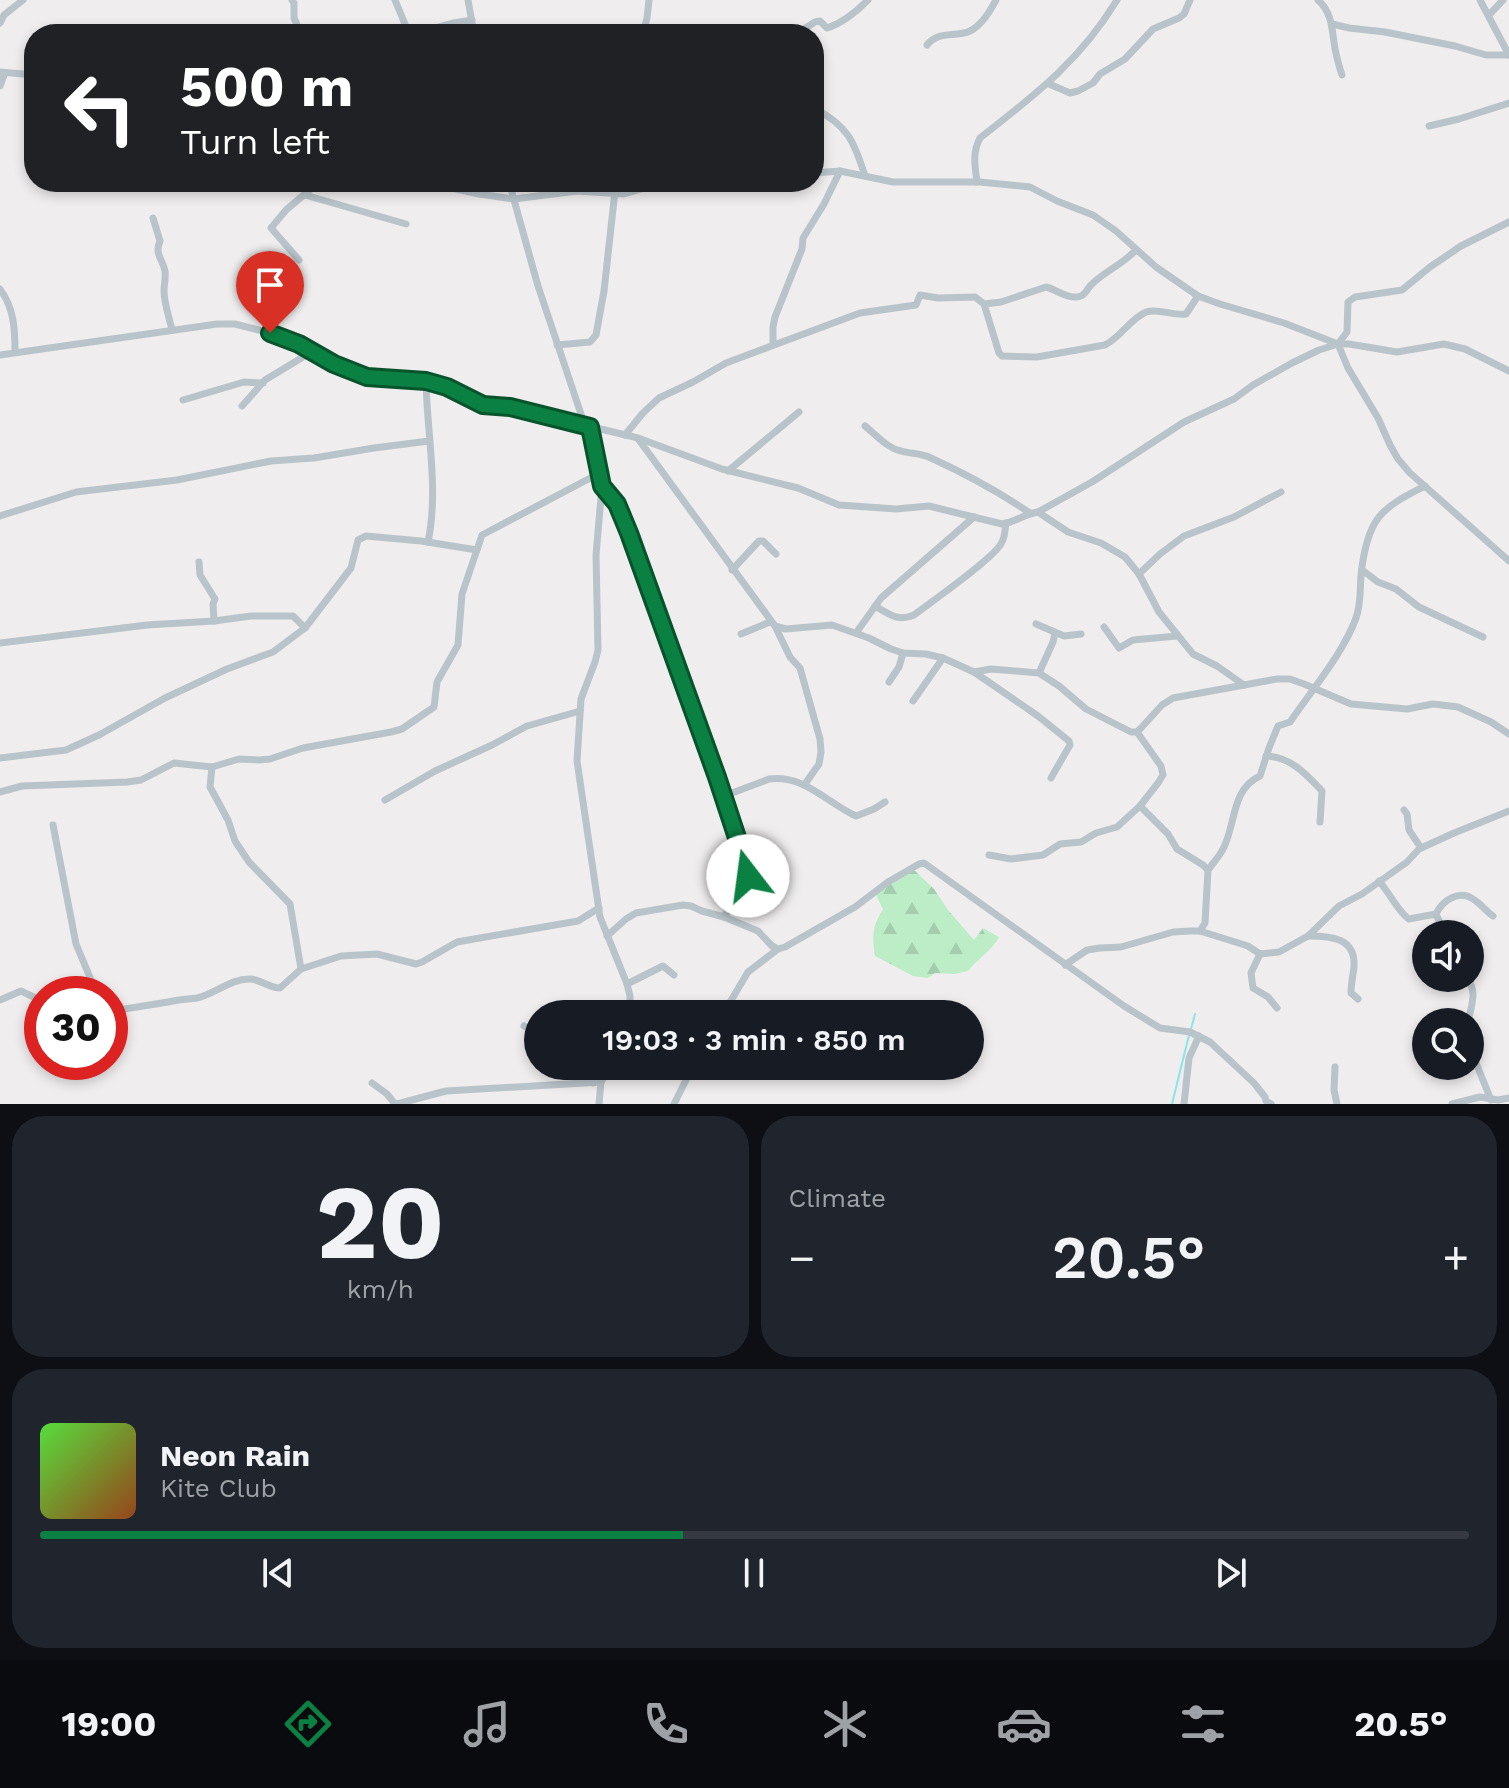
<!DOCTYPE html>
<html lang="en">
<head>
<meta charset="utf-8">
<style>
  body { margin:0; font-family:"Work Sans",sans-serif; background:#20242c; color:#f1f3f6; height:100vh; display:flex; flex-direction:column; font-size:30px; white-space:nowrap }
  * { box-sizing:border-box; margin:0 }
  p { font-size:26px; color:#9ea1a6 }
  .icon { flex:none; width:44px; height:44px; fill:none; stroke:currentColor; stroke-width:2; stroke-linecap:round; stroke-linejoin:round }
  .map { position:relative; height:1104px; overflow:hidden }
  .panel { display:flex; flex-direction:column; gap:12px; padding:12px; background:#0d0f14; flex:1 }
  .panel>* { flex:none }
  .hud { position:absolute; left:24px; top:24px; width:800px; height:168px; border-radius:32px; box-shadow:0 4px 12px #0003; background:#202124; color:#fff; overflow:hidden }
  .tools { position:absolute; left:1412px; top:920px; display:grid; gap:16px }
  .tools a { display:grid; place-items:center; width:72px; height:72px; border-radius:50%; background:#171b24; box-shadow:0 4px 12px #0003; font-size:40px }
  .speed { position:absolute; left:24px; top:976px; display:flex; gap:16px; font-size:40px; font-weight:700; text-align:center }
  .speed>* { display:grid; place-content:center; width:104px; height:104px; border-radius:50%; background:#171b24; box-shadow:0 4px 12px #0003; line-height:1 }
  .speed .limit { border:12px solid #d22; background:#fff; color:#111 }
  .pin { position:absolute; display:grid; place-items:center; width:68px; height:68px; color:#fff; margin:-82px -34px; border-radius:50% 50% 50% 0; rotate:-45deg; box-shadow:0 0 8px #0007 }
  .pin .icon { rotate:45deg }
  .me { position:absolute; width:88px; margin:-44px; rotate:345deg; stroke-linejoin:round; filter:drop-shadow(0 0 6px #0008) }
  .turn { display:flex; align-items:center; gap:28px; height:168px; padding:0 24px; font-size:36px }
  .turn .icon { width:104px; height:104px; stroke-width:2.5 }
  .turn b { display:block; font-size:56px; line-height:68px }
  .big { font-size:60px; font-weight:600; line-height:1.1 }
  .panel .card { flex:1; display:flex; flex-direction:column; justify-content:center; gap:12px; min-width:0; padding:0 28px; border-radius:32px; background:#20242c }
  .panel .dial { align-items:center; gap:0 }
  .dial b { font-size:104px; line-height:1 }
  .song { display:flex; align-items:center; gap:24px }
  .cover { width:96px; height:96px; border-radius:12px; background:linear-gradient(135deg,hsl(110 70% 55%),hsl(20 70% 35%)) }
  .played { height:8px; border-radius:4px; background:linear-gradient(90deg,#0b8043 45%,#363941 45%) }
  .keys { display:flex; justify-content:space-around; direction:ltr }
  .heat { display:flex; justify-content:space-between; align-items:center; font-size:44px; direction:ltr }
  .panel .tiles { flex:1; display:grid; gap:12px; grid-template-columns:1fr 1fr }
  .card:last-child { grid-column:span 2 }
  .trip { position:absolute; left:524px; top:1000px; width:460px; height:80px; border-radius:40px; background:#171b24; box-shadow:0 4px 12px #0003; font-weight:600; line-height:80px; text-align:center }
  .menu { display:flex; height:128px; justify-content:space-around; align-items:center; background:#090b0e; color:#9ea1a6 }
  .menu .icon { width:56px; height:56px }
  .menu .on { color:#0b8043 }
  .menu b { font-size:36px; color:#f1f3f6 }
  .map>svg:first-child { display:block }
  .forest { fill:url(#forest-firs) }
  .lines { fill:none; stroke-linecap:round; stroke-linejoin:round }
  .stream { stroke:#8ae5e9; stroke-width:2 }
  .street { stroke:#b9c4ca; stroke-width:7 }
  .route-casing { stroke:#07532c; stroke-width:20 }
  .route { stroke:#0b8043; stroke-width:14 }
</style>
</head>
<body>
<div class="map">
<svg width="1509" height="1104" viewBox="0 0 1509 1104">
  <defs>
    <pattern id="forest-firs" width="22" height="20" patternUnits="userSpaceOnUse" patternTransform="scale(2)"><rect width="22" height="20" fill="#bcedc7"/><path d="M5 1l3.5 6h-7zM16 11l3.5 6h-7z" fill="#a3cdad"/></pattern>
  </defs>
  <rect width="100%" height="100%" fill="#f0edee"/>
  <path class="forest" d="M910 866 934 889 948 910 974 940 983 928 999 937C992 951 977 959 968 971L955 974 935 973 928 978 913 976 875 956C872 936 872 927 883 909L873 889Z"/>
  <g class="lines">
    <g class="stream">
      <path d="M1191 1029 1195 1014"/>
      <path d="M1172 1104 1189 1035"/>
    </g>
    <g class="street">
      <path d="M292 0 294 3V18L301 34"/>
      <path d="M395 0 409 34"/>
      <path d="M468 0 474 34"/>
      <path d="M1318 0C1333 13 1332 32 1335 49 1337 58 1339 67 1342 75"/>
      <path d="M1480 0 1509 55"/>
      <path d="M1489 15 1503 0"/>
      <path d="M0 23 4 15 23 0"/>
      <path d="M1332 24 1349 28 1385 32 1455 46 1486 55H1509"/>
      <path d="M413 34 454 23 472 20"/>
      <path d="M643 34 647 18 649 0"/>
      <path d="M796 34 815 22 820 21 827 28C843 23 856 12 868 0"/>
      <path d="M927 45C939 30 955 38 970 31 982 25 990 11 996 0"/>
      <path d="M0 72 34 75"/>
      <path d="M1049 84 1070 93 1078 91 1093 83 1100 74 1125 59 1153 29 1179 18 1184 14 1190 0"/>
      <path d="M0 86 5 73"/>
      <path d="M814 108C848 126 854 141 865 176"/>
      <path d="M1429 126 1459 119 1509 103"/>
      <path d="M814 173 840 171 893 182H980L1030 187 1057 201 1093 215 1116 231 1156 267 1198 296 1220 304 1284 323 1338 344 1348 368 1378 418 1390 445 1398 459 1410 473 1509 561"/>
      <path d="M424 182 479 194 514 199 577 191 624 194 655 185 681 182H721"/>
      <path d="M509 182 538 286 585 426"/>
      <path d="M977 182C975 166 972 153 980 138 1035 95 1080 61 1117 0"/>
      <path d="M305 195 406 224"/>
      <path d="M153 218 160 241C154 255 163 259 165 271 166 278 164 284 164 291 164 303 169 317 172 330"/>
      <path d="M299 260 271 228 286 210 319 182"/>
      <path d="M0 289C14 308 15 329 15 352"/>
      <path d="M984 304 999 353 1002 356 1037 357 1105 345C1121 337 1130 319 1146 312 1159 308 1173 316 1186 314L1198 296"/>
      <path d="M1338 344 1347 332 1348 302 1355 297 1402 290 1430 267 1461 246 1509 222"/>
      <path d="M557 345 590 342 596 335 604 291 616 182"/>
      <path d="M773 345V327L775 317 802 249 803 238 824 204 840 171"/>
      <path d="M0 355 217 324H235L270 333 299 344 334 364 367 377 426 381 447 387 483 405 510 407 638 438 722 469 798 488 839 505 896 509 929 506 1002 524C1015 522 1025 514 1038 512L1092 482 1184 422 1234 399 1253 385 1292 363 1319 350 1338 344H1349L1397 352 1444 344 1465 349 1509 371"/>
      <path d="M426 381C427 434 439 490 428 542"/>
      <path d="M183 400 244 382 263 383"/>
      <path d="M242 406 265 380 313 351"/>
      <path d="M865 426C876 435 887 448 901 451 911 454 921 453 931 458 966 474 999 492 1030 513"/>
      <path d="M590 427 602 486 596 555 598 650 595 662 581 699 577 761 600 917 627 984 630 996V1014"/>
      <path d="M625 435 643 413 659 398 693 382 726 363 860 313 916 305 920 295 938 298 975 297 984 304 1001 302 1046 287C1055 289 1066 298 1076 297 1084 297 1086 291 1090 286 1103 272 1122 265 1136 250"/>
      <path d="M639 440 775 626 786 629 832 625 869 638 891 649 903 653 926 654 943 658 974 672 991 669 1039 673 1059 686 1086 709 1131 732H1137L1141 728 1162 705 1173 698 1277 679H1290L1304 684 1351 704 1407 709 1433 704 1458 707 1491 722 1509 734"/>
      <path d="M728 471 799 412"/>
      <path d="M602 486 617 504 629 533 717 777 749 874 724 917"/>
      <path d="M1038 512 1068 532 1101 543 1125 557 1139 574 1159 612 1193 654 1217 666 1244 685"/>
      <path d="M0 516 76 492 177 480 271 461 314 458 374 448 429 441"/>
      <path d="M199 562 200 575 215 599 213 604 214 621"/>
      <path d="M732 570 759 541H763L776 554"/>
      <path d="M1362 570 1378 582 1396 589 1419 607 1483 637"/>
      <path d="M1139 574 1160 554 1184 536 1234 517 1281 492"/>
      <path d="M875 606C888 614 899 622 914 615 931 602 996 557 1002 542 1005 537 1005 529 1006 523"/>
      <path d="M1036 624 1064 636 1081 634"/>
      <path d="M775 626 790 657 800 668 820 739 821 752 819 764 805 784"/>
      <path d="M1104 627 1119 648 1133 640 1177 636"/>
      <path d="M856 633 881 598 974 517"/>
      <path d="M741 634 770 622"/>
      <path d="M0 643 147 625 214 621 251 616H293L305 628"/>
      <path d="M974 672 1038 716 1069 741 1070 745 1051 778"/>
      <path d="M1039 673 1053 642 1055 633"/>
      <path d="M889 682 899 667 903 653"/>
      <path d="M913 701 943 658"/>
      <path d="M1266 756C1290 756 1307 775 1322 791L1320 822"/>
      <path d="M0 758 66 750 99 735 165 698 227 669 273 652 305 628 351 568 358 540 366 536 421 541 477 550"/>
      <path d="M212 767 210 787 228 820 235 841 249 862 290 904 301 969"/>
      <path d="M0 792 22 786 127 782 141 780 174 763 212 767 239 759 259 760 270 759 303 748 391 732 402 729 434 707 437 682 458 645 462 594 482 535 598 474"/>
      <path d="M724 796 769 779C804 774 827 803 856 816L874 809 885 802"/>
      <path d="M385 800 435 771 492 745 527 726 580 711"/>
      <path d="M1140 806 1168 834 1177 849 1203 865 1208 870 1205 923 1200 931"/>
      <path d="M1404 810 1407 814 1409 830 1421 848"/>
      <path d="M53 825 76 944 97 994"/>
      <path d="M989 855 1011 859 1043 855 1060 844 1081 842 1096 833 1117 827 1140 806 1158 783 1163 775 1161 766 1137 732"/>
      <path d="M1208 870C1213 863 1219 857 1223 849 1236 825 1231 789 1260 776L1269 748 1278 726 1290 722C1311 691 1344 652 1356 618 1361 605 1360 589 1361 575 1363 556 1367 532 1379 517 1390 503 1410 494 1425 486"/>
      <path d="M1379 881C1389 892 1399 913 1409 919L1436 914 1440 923 1441 934"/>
      <path d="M1436 914C1442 901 1459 889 1473 899 1480 903 1486 911 1493 916"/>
      <path d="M607 936 626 919 636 913 683 905 691 906 702 911 724 917 758 931 772 946 778 949 785 947 855 907 888 882 919 864 924 863 1124 1006 1160 1028 1190 1032 1210 1042 1254 1083 1265 1097 1266 1101 1271 1104"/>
      <path d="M1308 936C1332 936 1356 938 1354 967 1353 976 1351 984 1351 993L1358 999"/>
      <path d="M1260 954 1251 973 1253 988 1268 997 1277 1008"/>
      <path d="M1065 965 1087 950 1100 948 1121 947 1173 932 1191 931H1200L1248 946 1260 954 1279 952 1308 936 1339 906 1362 894 1407 862 1419 849 1454 833 1509 811"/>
      <path d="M1467 978C1478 992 1471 1006 1468 1022"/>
      <path d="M627 984 663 966 674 975"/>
      <path d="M0 1000 21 991 42 1001"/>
      <path d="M110 1011C133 1008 156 1004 179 1000 185 999 191 999 197 998 215 994 231 978 251 979 261 980 270 988 280 988L301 969 341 956 377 954 416 964 422 962 457 942 578 921 599 908"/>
      <path d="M723 1014 748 972 778 949"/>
      <path d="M524 1026 538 1034"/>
      <path d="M1470 1048 1491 1100"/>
      <path d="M583 1066 593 1083"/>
      <path d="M1335 1067 1334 1090 1337 1104"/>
      <path d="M372 1083 387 1094 395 1104"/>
      <path d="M397 1104 446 1091 601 1082"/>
      <path d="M599 1104 601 1082 610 1066"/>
      <path d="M674 1104 693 1066"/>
      <path d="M1184 1104 1189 1058 1199 1036"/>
      <path d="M1452 1104 1480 1097 1498 1100 1509 1098"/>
    </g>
  </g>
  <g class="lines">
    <g class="route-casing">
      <path id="route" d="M270 333 299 344 334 364 367 377 426 381 447 387 483 405 510 407 590 427 602 486 617 504 629 533 717 777 748 871V876"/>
    </g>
    <use href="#route" class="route"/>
  </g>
</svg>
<div class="tools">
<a><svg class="icon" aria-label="sound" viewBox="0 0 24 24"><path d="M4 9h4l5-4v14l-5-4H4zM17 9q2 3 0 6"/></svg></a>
<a><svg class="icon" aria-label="search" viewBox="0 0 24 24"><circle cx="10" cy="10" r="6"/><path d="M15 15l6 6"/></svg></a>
</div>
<div class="speed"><div class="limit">30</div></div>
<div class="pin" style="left:270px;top:333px;background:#d93025"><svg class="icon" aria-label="arrive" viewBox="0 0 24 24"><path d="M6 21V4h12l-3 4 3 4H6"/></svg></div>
<svg class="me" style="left:748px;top:876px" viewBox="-20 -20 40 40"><circle r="19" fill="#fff"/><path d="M0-13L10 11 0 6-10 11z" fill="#0b8043"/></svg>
<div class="trip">19:03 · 3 min · 850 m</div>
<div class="hud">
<div class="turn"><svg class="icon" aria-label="left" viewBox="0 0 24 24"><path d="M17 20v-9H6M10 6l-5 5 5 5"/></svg><div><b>500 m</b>Turn left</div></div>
</div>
</div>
<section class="panel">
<div class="tiles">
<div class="card dial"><b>20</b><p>km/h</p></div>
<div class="card"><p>Climate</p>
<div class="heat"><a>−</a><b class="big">20.5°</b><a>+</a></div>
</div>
<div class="card">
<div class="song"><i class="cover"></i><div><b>Neon Rain</b><p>Kite Club</p></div></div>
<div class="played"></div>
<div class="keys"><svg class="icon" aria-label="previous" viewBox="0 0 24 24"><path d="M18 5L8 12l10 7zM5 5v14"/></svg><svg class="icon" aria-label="pause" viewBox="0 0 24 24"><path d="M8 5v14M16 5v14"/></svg><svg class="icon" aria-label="next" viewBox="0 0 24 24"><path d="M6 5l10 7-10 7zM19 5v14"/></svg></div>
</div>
</div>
</section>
<nav class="menu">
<b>19:00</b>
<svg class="icon on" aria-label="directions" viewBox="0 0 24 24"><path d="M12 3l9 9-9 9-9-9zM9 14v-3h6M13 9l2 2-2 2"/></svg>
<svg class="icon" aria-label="music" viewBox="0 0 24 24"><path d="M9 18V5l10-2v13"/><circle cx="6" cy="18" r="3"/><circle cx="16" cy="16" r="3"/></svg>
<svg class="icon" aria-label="phone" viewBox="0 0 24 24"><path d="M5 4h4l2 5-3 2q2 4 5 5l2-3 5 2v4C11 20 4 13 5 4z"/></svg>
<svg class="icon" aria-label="climate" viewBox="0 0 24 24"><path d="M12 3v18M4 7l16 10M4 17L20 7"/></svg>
<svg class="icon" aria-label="car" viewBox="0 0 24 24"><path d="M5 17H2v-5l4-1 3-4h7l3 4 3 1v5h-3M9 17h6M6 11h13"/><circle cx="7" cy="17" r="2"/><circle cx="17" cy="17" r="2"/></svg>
<svg class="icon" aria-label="filters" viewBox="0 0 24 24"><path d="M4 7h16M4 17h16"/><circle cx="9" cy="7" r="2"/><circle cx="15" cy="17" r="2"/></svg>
<b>20.5°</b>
</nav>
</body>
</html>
